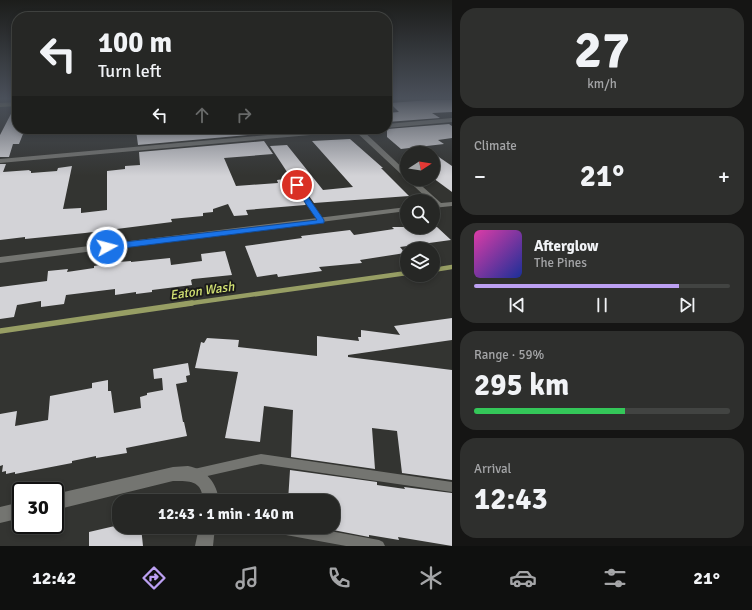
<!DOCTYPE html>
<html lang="en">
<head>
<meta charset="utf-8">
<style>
  body { margin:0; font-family:Signika,sans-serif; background:#2e2f2d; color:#f1f3f6; height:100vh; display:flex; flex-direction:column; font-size:15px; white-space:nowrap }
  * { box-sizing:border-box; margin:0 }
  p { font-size:13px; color:#a4a5a7 }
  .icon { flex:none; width:22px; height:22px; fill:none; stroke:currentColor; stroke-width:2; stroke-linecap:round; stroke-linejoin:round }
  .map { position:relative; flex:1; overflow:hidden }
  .side { display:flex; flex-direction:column; gap:8px; padding:8px; background:#151514; width:300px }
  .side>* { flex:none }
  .banner { position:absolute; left:12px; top:12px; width:380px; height:122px; border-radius:16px; box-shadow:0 2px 6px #0003,0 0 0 1px #424442; background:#262725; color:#f1f3f6; overflow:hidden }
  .needle { width:26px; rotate:78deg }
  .controls { position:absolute; left:400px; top:146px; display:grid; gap:8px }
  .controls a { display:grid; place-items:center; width:40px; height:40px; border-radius:50%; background:#262725; box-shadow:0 2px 6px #0003,0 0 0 1px #424442; font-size:20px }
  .speed { position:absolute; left:12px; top:482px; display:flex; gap:8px; font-size:20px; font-weight:700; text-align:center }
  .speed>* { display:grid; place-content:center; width:52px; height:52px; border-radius:50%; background:#262725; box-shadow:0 2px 6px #0003,0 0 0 1px #424442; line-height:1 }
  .speed .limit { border:2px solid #111; border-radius:6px; background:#fff; color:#111 }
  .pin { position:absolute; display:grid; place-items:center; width:34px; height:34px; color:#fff; margin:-17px; border:2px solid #fff; border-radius:50%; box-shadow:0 1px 4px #0007 }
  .me { position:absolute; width:44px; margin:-22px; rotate:83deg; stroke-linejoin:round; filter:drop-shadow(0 0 3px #0008) }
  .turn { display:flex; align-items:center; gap:14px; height:84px; padding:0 20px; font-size:18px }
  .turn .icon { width:52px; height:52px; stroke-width:2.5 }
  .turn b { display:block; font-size:28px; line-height:34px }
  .lanes { display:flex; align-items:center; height:38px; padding:0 20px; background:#0003; justify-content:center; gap:20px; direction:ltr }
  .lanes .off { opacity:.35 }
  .big { font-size:30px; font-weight:800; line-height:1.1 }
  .side .tile { flex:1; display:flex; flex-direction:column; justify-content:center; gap:6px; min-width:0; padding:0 14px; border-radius:16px; background:#2e2f2d }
  .side .dial { align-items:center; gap:0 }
  .dial b { font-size:52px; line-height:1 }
  .song { display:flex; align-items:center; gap:12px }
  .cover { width:48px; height:48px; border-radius:6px; background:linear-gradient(135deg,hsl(320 70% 55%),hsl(230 70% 35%)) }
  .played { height:4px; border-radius:2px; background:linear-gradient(90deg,#bca0f2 80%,#424442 80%) }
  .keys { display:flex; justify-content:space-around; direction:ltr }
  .heat { display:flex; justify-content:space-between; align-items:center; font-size:22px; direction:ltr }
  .charge { height:6px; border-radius:3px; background:linear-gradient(90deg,#34c759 59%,#424442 0) }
  .trip { position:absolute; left:112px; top:494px; width:228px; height:40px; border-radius:16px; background:#262725; box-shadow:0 2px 6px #0003,0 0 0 1px #424442; font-weight:800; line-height:40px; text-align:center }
  .tabs { display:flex; height:64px; justify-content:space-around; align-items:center; background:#0f100f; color:#a4a5a7 }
  .tabs .icon { width:28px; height:28px }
  .tabs .current { color:#bca0f2 }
  .tabs b { font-size:18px; color:#f1f3f6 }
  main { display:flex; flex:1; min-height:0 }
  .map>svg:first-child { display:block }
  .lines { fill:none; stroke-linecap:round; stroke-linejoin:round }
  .stream-far1 { stroke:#979e64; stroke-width:4.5 }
  .stream { stroke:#979e64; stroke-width:5.5 }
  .building { fill:#d3d3d7 }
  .lane { fill:#747571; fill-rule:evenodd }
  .street { fill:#747571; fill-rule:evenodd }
  .secondary { fill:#7f845e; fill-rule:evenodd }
  .route { fill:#1a73e8; stroke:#114b97 }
  .labels { text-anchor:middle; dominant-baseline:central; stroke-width:4; stroke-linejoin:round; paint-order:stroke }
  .water-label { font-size:13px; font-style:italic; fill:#d2e173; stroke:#1b1b1a }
</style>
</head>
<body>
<main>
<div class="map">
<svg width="452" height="546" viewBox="0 0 452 546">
  <rect width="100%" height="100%" fill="#333431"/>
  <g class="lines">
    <g class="stream-far1">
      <path d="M433 270 452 267"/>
      <path d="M185 304 407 273"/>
    </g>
    <path class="stream" d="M0 331 192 303"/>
  </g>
  <g class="building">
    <path d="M430 100H452V112L432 113 440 118 387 122V113L399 112 390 103Z"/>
    <path d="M14 108H17V129H25L19 144H13L9 157H0V135Z"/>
    <path d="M449 124 452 126V138L438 140 444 144 401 149 387 137V129Z"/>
    <path d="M159 129 160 131 190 129H257L260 134 138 145 136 130Z"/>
    <path d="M350 139 383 168H381L409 196 314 203 300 183 296 182 293 186 306 204 305 205 246 210 248 215 234 216 228 204 213 209V212L203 213V216L171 219 172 222 85 233 25 239V237L0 240V164H6L3 172 30 170 29 171H31V173L57 171 58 168 72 166 63 209 81 208V213L107 210V171L125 169V166L140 165 139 152 264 141 273 154 224 158 236 186 278 183 277 180 291 178 270 146 287 145 323 190 353 187 312 141Z"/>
    <path d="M433 153 452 166V192L433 178Z"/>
    <path d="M392 227H437L451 240 400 247 405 253 360 260 362 263 319 267 322 271 278 277 277 274 257 277 245 246 302 238 301 236 350 230 354 235 394 229Z"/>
    <path d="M225 251 232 275 193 279 191 280 192 285 152 290V292L136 294V292L115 295V289L66 295 64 304 41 307V301L17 305 14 317 0 319V287L47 281 48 271 68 269 67 272 94 268V266L119 262 131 261V262L170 258 171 265 202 261 201 254Z"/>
    <path d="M452 318V340L348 355V357L452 370V480L402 473 397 431 372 428 375 469 291 457 293 410 264 406 260 442 225 438 238 372 195 368 201 342 204 343 207 338 239 340 238 347 317 356V336L359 341 358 337H361V330L400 335 394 326Z"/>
    <path d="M188 363 190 375 186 376 187 382 176 384 183 422H184L187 436 126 448 127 453 96 458V456L72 461V463L15 474V472L6 474V471L2 472 3 465 0 466V414L17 411 15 426 48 420 50 396 92 388V383L108 380V391H111L114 413 141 408 140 397 147 395V393L163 390 162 378 154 379 153 369Z"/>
    <path d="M290 470 377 482V485L405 489 404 487 452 493V546L398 537 399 540 369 535V537L333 530V501H288Z"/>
    <path d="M119 525V527H141L143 546H89V532Z"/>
  </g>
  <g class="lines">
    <g class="lane">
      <path d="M297 183 299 184 324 220 325 221 324 222H320L294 185Z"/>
      <path d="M261 454 452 482V492L261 464 194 479 190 478 189 474 190 470 194 469Z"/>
      <path d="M269 527H308L379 540 383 542 385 546H346L275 533 271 531Z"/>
    </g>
    <g class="street">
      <path d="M452 118V122L387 128V124Z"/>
      <path d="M335 129H361L407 172V179H414L441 203 452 202V206L433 208V201H430L355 131 0 163V159Z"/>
      <path d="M407 207V211L0 263V257Z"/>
      <path d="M188 466C206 469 217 483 219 501H203C202 480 190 481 173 481L55 510V494L173 467Z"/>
      <path d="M21 502V518L0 523V507Z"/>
      <path d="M199 527H215L213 546H195Z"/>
    </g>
    <path class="secondary" d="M17 102V106L0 107V103Z"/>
  </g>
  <linearGradient id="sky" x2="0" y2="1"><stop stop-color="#1c1d1b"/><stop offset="0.56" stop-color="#4a505a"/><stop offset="1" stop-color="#4a505a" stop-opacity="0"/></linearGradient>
  <rect width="452" height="176" fill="url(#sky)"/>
  <path class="route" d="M297 183 299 184 324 220V223L107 250 103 247 107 244 317 220 293 185Z"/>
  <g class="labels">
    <g class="water-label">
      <text transform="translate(202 291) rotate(-8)">Eaton Wash</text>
    </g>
  </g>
</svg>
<div class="controls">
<a><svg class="needle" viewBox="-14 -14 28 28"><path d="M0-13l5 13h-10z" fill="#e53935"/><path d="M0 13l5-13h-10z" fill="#a4a5a7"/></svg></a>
<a><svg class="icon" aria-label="search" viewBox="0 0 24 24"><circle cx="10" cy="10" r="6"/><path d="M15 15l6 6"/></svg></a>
<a><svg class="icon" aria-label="layers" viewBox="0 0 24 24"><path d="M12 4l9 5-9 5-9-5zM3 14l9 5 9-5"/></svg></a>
</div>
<div class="speed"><div class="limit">30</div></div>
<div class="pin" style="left:297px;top:185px;background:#d93025"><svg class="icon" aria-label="arrive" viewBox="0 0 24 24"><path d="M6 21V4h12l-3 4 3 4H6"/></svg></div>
<svg class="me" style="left:107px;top:247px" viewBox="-20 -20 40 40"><circle r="17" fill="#1a73e8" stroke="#fff" stroke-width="3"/><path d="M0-11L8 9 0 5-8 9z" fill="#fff"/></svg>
<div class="trip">12:43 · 1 min · 140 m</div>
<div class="banner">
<div class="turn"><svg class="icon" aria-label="left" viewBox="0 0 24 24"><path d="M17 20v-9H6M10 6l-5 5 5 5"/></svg><div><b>100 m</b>Turn left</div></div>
<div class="lanes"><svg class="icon" aria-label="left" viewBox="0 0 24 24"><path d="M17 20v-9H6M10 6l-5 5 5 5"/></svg><svg class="icon off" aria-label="ahead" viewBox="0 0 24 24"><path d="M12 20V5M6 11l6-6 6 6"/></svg><svg class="icon off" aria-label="right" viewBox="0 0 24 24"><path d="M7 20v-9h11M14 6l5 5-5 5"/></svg></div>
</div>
</div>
<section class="side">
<div class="tile dial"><b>27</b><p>km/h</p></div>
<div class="tile"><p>Climate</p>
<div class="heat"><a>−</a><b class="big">21°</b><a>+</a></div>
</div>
<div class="tile">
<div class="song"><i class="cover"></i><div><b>Afterglow</b><p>The Pines</p></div></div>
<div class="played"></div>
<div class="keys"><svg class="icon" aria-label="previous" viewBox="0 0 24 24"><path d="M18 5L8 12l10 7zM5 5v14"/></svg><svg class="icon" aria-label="pause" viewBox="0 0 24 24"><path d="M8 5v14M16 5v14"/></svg><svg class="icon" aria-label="next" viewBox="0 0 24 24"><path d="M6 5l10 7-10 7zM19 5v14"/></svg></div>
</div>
<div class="tile"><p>Range · 59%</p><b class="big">295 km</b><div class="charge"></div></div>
<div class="tile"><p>Arrival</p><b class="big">12:43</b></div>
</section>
</main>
<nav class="tabs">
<b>12:42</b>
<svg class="icon current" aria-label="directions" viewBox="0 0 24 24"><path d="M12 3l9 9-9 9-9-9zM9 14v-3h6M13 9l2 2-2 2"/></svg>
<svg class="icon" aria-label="music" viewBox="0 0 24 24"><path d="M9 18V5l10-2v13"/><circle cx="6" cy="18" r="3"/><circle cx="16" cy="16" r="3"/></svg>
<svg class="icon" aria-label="phone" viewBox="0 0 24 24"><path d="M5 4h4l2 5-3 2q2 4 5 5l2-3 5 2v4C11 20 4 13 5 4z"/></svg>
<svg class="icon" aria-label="climate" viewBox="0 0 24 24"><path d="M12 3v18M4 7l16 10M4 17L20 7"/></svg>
<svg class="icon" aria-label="car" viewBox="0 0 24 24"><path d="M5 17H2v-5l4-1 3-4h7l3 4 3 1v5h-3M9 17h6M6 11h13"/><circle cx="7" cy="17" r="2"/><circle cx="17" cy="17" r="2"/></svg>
<svg class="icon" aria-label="filters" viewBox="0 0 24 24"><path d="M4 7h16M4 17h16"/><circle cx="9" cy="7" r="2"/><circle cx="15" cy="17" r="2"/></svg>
<b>21°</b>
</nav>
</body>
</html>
